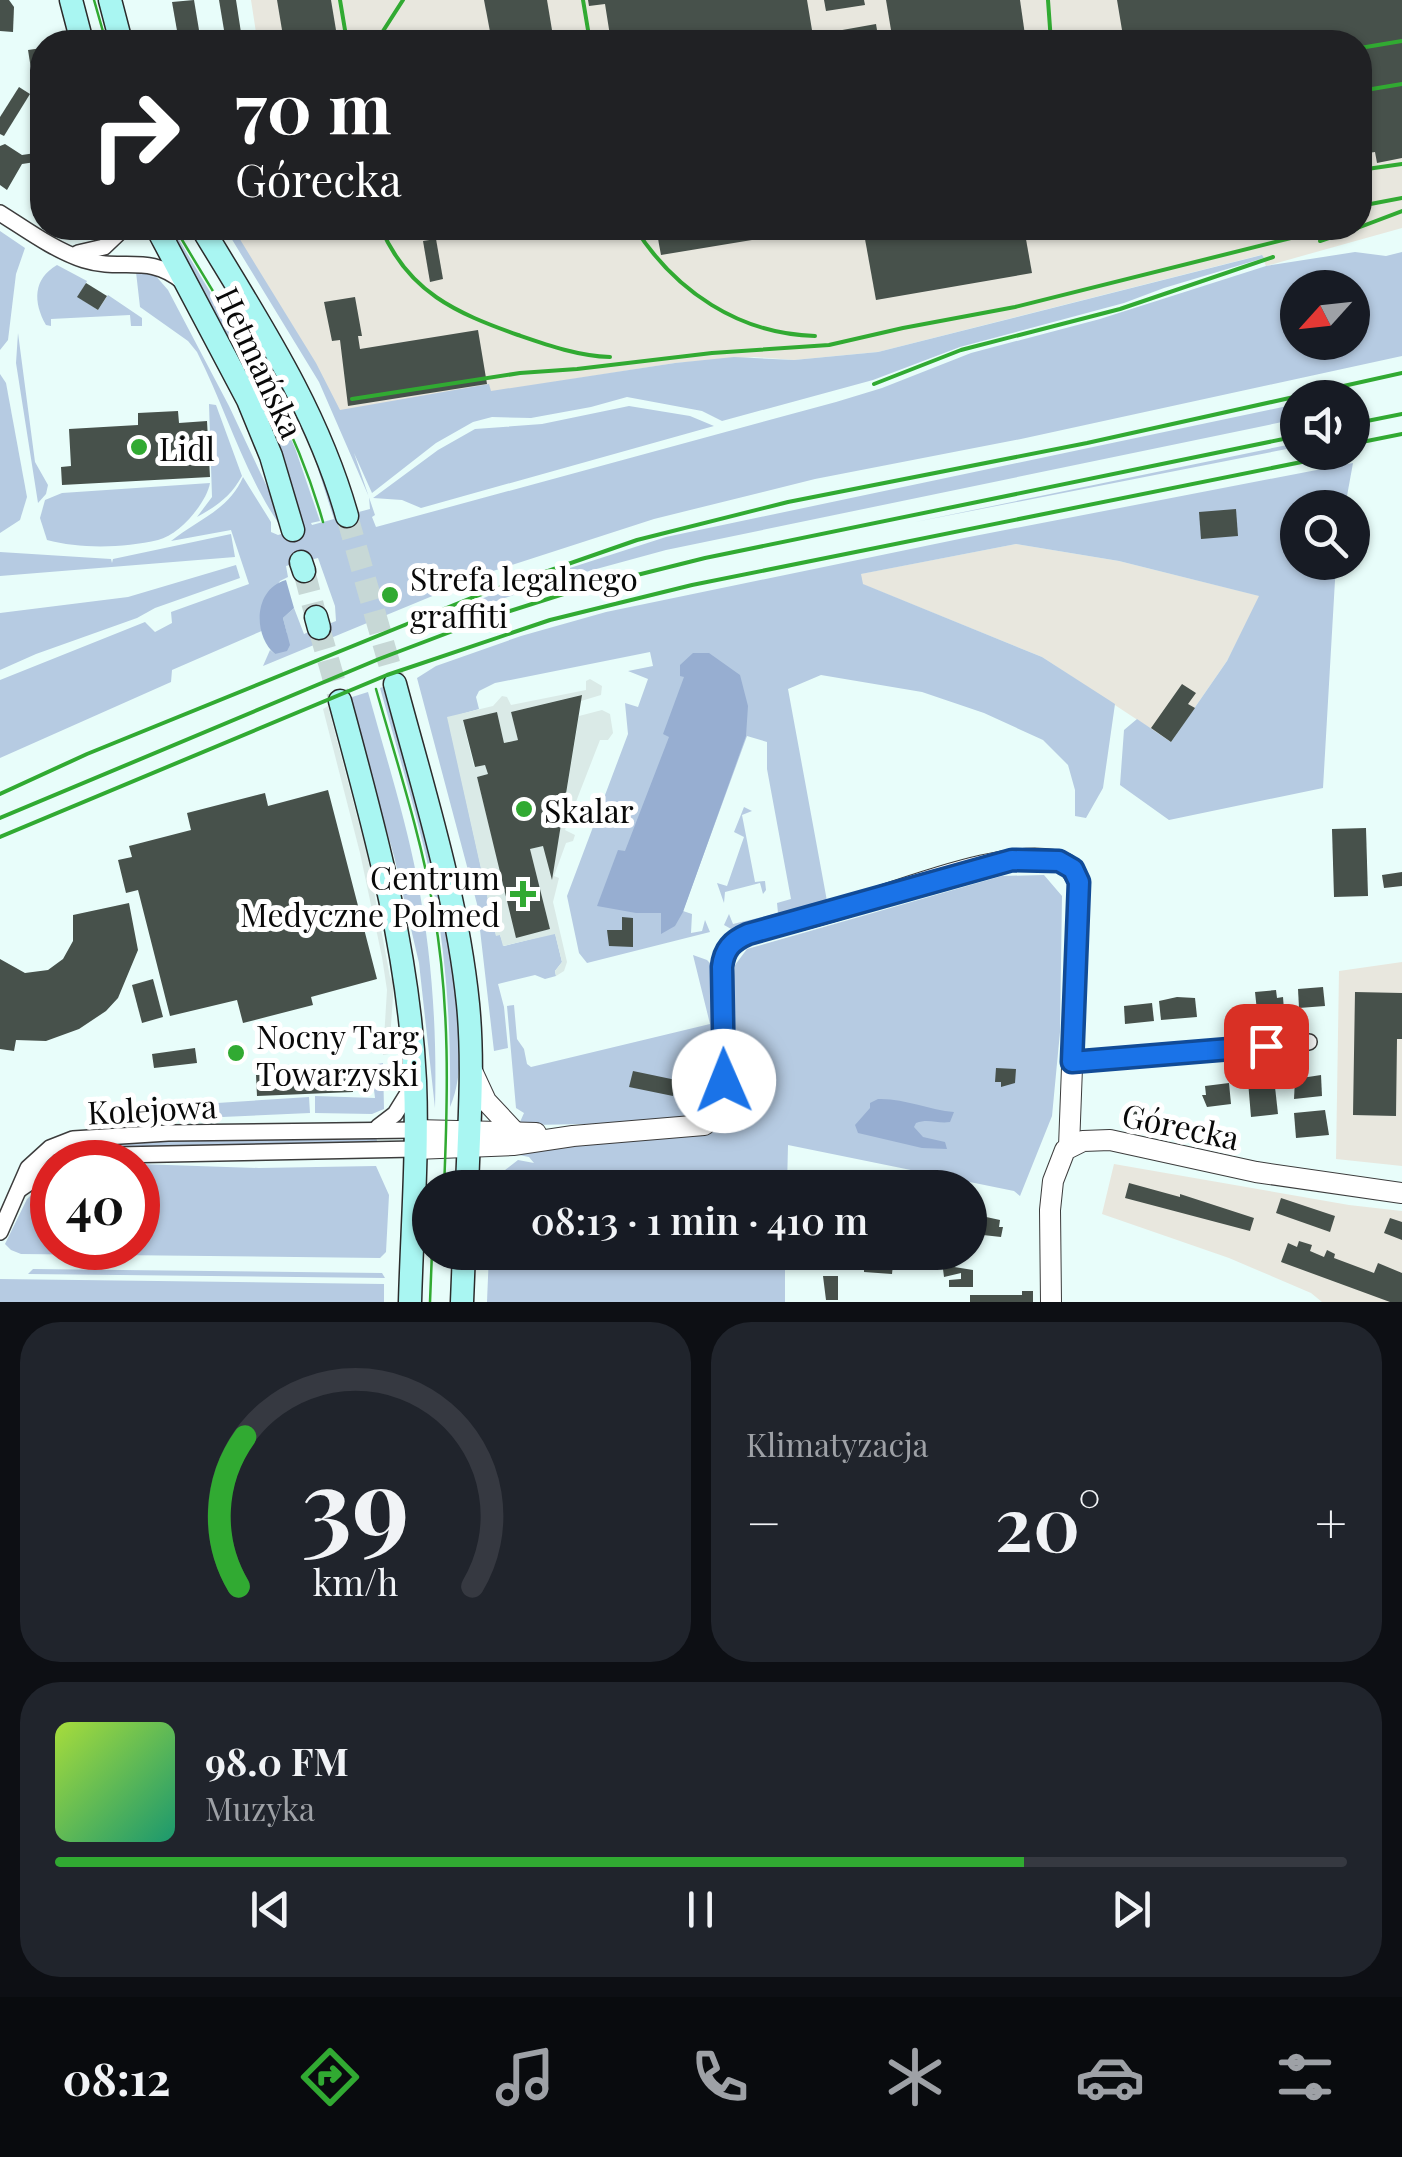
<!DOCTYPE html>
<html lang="pl">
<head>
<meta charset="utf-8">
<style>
  body { margin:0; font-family:"Playfair Display",serif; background:#20242c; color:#f1f3f6; height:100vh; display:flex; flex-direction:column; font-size:38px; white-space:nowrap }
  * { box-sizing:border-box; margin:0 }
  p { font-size:32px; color:#9ea1a6 }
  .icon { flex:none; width:55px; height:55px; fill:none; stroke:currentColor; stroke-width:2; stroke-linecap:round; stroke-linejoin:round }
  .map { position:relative; height:1302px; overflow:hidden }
  .side { display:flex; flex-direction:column; gap:20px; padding:20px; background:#0d0f14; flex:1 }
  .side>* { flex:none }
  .hud { position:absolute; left:30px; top:30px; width:1342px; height:210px; border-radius:40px; box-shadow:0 2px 8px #0004; background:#202124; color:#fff; overflow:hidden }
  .needle { width:65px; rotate:243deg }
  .buttons { position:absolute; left:1280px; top:270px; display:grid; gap:20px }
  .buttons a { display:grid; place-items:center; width:90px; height:90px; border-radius:50%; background:#171b24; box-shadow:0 2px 8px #0004; font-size:50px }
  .speed { position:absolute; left:30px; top:1140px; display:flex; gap:20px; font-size:50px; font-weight:700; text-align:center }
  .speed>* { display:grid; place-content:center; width:130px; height:130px; border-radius:50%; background:#171b24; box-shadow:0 2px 8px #0004; line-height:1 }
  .speed .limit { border:15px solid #d22; background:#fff; color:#111 }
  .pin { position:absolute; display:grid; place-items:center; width:85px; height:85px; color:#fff; margin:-42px; border-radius:20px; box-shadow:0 5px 15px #0006 }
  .me { position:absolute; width:110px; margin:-55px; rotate:359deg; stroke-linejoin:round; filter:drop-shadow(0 0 8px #0008) }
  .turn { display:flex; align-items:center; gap:35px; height:210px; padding:0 40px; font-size:45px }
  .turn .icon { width:130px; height:130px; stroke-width:2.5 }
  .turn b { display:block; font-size:70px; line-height:85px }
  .big { font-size:75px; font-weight:600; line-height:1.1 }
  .side .tile { flex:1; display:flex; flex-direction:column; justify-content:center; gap:15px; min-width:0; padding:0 35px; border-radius:40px; background:#20242c }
  .side .dial { align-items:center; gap:0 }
  .dial svg { height:260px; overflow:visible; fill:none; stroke:#363941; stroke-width:7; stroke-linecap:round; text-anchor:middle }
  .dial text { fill:#f1f3f6; stroke:none }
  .song { display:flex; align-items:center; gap:30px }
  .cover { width:120px; height:120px; border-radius:15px; background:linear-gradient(135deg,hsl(80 70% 55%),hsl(160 70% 35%)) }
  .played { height:10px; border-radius:5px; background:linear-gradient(90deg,#31aa32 75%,#363941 75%) }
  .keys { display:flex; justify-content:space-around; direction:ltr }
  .heat { display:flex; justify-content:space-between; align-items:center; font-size:55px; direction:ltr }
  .side .tiles { flex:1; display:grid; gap:20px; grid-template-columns:1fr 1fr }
  .tile:last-child { grid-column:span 2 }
  .trip { position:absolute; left:412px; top:1170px; width:575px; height:100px; border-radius:50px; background:#171b24; box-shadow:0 2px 8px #0004; font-weight:600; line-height:100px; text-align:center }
  .tab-bar { display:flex; height:160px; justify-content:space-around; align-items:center; background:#090b0e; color:#9ea1a6 }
  .tab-bar .icon { width:70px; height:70px }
  .tab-bar .on { color:#31aa32 }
  .tab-bar b { font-size:45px; color:#f1f3f6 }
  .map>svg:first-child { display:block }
  .industrial { fill:#e8e7de }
  .green { fill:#b6cbe2; fill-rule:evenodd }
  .forest { fill:#97aed1 }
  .plaza { fill:#daeae7 }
  .building { fill:#47514b }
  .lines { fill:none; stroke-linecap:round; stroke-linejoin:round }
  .secondary-tunnel { stroke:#c7d8d6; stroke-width:22; stroke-dasharray:22 11; stroke-linecap:butt }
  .minor-casing { stroke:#3c3c3c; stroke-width:18 }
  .tertiary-casing { stroke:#3c3c3c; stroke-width:22 }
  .secondary-casing { stroke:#2b2b2b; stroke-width:25 }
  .minor { stroke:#fff; stroke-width:15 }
  .tertiary { stroke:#fff; stroke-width:20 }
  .secondary { stroke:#a9f6f2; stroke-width:22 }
  .tram { stroke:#31aa32; stroke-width:2.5 }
  .rail { stroke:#31aa32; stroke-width:4 }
  .route-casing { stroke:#114b97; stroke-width:25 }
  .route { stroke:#1a73e8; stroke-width:18 }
  .poi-dot { fill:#31aa32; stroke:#fff; stroke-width:4 }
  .labels { text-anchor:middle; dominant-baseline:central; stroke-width:10; stroke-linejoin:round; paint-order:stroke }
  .street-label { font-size:32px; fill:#090909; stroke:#fff }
  .poi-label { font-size:32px; fill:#090909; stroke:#fff; text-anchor:start }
</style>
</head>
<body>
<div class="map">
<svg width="1402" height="1302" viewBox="0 0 1402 1302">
  <rect width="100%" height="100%" fill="#e8fdfa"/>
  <g class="industrial">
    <path d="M251 0H1402V228L1266 266 1261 255 878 352 794 360 754 357 675 363 338 416 313 366 228 228H1360V42H262L261 38 257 39Z"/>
    <path d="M1016 544 1119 561 1260 596 1227 661 1171 742 1042 657 862 584 860 574Z"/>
    <path d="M1402 962V1166L1336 1159 1339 971Z"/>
    <path d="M1114 1164 1349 1205 1402 1211V1302H1322L1311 1293 1229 1258 1102 1214Z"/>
  </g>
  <g class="green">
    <path d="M167 228H172L272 396 295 448 320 521 311 523 312 525 334 519 303 422 335 508 336 518 370 509 369 497 319 382 225 228H233L316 363 340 410 489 384 491 391 675 363 734 357 794 360 878 352 1262 255 1264 258 1164 288 1124 303 960 347 873 380 722 421 702 411 627 397 591 407 531 418 492 417 473 422 436 443 372 493 354 453 375 515 372 517 376 527 836 402 882 388 971 353 1100 319 1266 266 1355 252 1386 256 1402 252V356L1021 439 815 479 654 519 493 571 263 666 270 650 275 654 287 634 283 618 294 608 304 634 336 621 335 606 318 558 286 566 288 577 280 581 260 613 264 630 172 670 171 682 0 758V680L145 622 155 632 172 623 171 612 249 584 231 530 171 541C196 521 230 509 243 477L271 522V532L278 535 302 528ZM1298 288H1352V342H1298Z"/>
    <path d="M0 231 25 248 16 274 8 340 0 350Z"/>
    <path d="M57 265 87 281 78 297 98 310 108 295 142 318V326H131L130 315 51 319V326L46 325C33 302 33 279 57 265Z"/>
    <path d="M136 272 155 275 168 290 229 406 269 491 279 524C243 471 226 409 197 352L188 341 140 307Z"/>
    <path d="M18 333 35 462 48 485 46 494 38 503 16 363Z"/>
    <path d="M0 374 6 383 27 497 20 520 0 533Z"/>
    <path d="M209 404 216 405 242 476C231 496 217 506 197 517L212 497Z"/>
    <path d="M1297 404V419L666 550 556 580 443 620 441 615 514 586 666 537Z"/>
    <path d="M629 406 690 416 714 426 421 508 402 500 373 498 438 450 475 429 542 424Z"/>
    <path d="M1297 443V447L915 522Z"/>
    <path d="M1353 463 1345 507 1298 508V562L1336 563 1323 788 1169 820 1120 785 1124 730 1137 719 1171 742 1227 661 1259 596 1119 561 1016 544 861 574 863 584 1042 657 1115 704 1103 788 1086 818 1075 816V790L1068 765 1043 740 984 713 922 692 821 675 788 689 827 901 824 908 733 930 724 925 729 914 733 924 778 913 777 903 791 899 767 769V742L747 736 683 911 692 914 691 933 702 931 705 920 710 932 587 963 579 953 567 896 628 734 625 703 638 707 648 679 628 671 653 666 650 652 495 683 479 691 476 697 479 709 448 718 496 935H500L504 946 555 933 562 962 555 971 556 976 545 979 535 975 498 984 504 1007 508 1048 494 1051 477 904 417 678 436 666 521 636 606 612 964 538Z"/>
    <path d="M210 483C206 504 179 535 158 540 124 548 80 549 47 540L40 518 45 500 62 493Z"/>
    <path d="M231 534 235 557 0 576V552L111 559 112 563 113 559Z"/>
    <path d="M236 565 240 578 155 608 137 618 36 654 0 670V613L128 597Z"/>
    <path d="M383 687C409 780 488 1022 450 1107 451 1032 447 957 432 883 418 817 398 753 380 688Z"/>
    <path d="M368 692C385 754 405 816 417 878 432 954 437 1030 435 1108L419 963 394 856 349 698Z"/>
    <path d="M744 807 752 811 742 815 755 882 765 881 766 890 763 894 760 883 725 892 724 903 717 883 727 886 744 837 734 832Z"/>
    <path d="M1044 875 1062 896 1060 1032 1052 1116 1020 1196 1014 1191 788 1145 787 1187 494 1188 505 1170 518 1160 534 1163 529 1157 519 1155V1150L618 1140 697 1136 718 1129 735 1090 731 1010 735 965 747 949 1002 876Z"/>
    <path d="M693 955 707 960 713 966 718 1089 705 1111 679 1122 534 1125 520 1122 524 1113 516 1108 507 1006 514 1005 517 1039 524 1049 527 1064 531 1067 710 1024Z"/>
    <path d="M383 1063 384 1109 372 1114 315 1113V1096L375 1098 371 1065Z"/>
    <path d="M309 1097 310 1113 155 1120V1107Z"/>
    <path d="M376 1136 377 1141 373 1142 81 1150 53 1160 28 1178 51 1157 90 1143Z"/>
    <path d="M138 1164 259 1168 376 1166 389 1195 386 1252 380 1258 21 1254 11 1250 5 1244 27 1199 52 1175V1248H138Z"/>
    <path d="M489 1253H785V1302H487Z"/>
    <path d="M33 1269 382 1273 385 1278 28 1274Z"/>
    <path d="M0 1279 384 1284V1302H0Z"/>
  </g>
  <g class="forest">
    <path d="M286 580 294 608 283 618 290 645 287 651 275 654C253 636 253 589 286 580Z"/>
    <path d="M693 653H709L740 675 748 706 746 736 683 912 675 926 661 934V913H636L597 906 618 850 625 851 669 737 663 734 684 677 680 676V665Z"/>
    <path d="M878 1099C904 1098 929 1110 954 1112L950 1122C937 1124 929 1118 916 1123L914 1127 923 1137 945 1142 947 1149 922 1148 858 1133 855 1125 870 1108V1103Z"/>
  </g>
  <g class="plaza">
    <path d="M590 679 602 686 601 695 581 701V695L511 712 518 740 504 743 497 712 463 721 474 767 485 765 488 774 477 777 515 930 538 932 550 929 530 849 558 842 579 716 602 710 610 714 613 733 608 740H600L565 830 575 835 573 841 566 843 554 876 559 878 553 902 567 962 564 971 556 976 555 971 562 962 555 934 503 946 500 935 496 936 447 717 493 706 502 696 507 697 511 705 586 690V681Z"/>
    <path d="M328 706 367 854 390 977 394 982 389 1054 383 1055 387 990 382 957 360 853 323 709Z"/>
  </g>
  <g class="building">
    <path d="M0 0H9L14 7 13 32 0 31Z"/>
    <path d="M194 0 201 42H179L172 2Z"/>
    <path d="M219 0H236L242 39 226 42Z"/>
    <path d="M277 0H331L338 42H284Z"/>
    <path d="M484 0H547L554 42H492Z"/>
    <path d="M588 0H807L814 42H611L605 4 589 6Z"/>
    <path d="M824 0H864L865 5 826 11Z"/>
    <path d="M886 0H1020L1026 42H893Z"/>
    <path d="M1117 0H1402V158L1377 163 1375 152 1360 154V42H1124Z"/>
    <path d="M876 24 879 42H833L831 32Z"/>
    <path d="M42 48V73L32 75 28 50Z"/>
    <path d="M19 87 30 94 4 136 0 134V117Z"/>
    <path d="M5 144 22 155 42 152V161L22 164 7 190 0 185V146Z"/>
    <path d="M315 228H374V230L317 239Z"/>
    <path d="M656 228H812V230L661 255Z"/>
    <path d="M863 228H1024L1032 273 876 300Z"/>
    <path d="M436 239 443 279 430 282 423 241Z"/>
    <path d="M86 283 107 296 98 310 77 297Z"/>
    <path d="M355 297 362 336H358L360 349 478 330 487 384 348 406 340 340 332 341 324 302Z"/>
    <path d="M178 411 179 423 207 421 210 477 62 485 61 467 71 466 69 429 138 425V413Z"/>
    <path d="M1236 509 1238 536 1201 539 1199 512Z"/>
    <path d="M1182 684 1196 693 1188 704 1195 708 1171 742 1151 728Z"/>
    <path d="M582 695 552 880 543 846 530 849 550 929 516 938 477 777 488 774 485 765 475 767 463 720 497 712 504 743 518 740 511 712Z"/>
    <path d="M328 790 377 979 311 997 313 1005 243 1023 237 1000 170 1016 138 890 126 893 118 860 132 857 129 846 191 830 187 813 265 793 268 806Z"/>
    <path d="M1366 828 1368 896 1334 897 1332 829Z"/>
    <path d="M1402 872V886L1384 888 1382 875Z"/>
    <path d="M129 903 138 950 118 998 106 1011 79 1029 46 1041 16 1040 14 1051 0 1049V959L25 973 48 970 63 959 73 941V915Z"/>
    <path d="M622 917 633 918V947L609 946 607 930H622Z"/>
    <path d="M153 979 163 1017 142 1023 132 985Z"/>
    <path d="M1323 987 1325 1006 1299 1008 1298 989Z"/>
    <path d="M1276 990 1277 998 1283 997 1284 1010 1257 1011 1255 992Z"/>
    <path d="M1355 992 1402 993V1039H1397L1396 1116 1353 1115Z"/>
    <path d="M1177 997 1195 998 1197 1017 1161 1020 1159 1001Z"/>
    <path d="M1152 1003 1154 1021 1125 1024 1124 1006Z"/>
    <path d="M195 1048 197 1063 154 1068 152 1054Z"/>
    <path d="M996 1068 1016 1069 1015 1083 1001 1087V1082H995Z"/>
    <path d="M352 1071 353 1092 257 1096 256 1075Z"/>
    <path d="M633 1071 676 1080 673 1096 629 1087Z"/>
    <path d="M1321 1075 1322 1096 1294 1099 1295 1079Z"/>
    <path d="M1274 1078 1278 1114 1251 1117 1248 1081Z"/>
    <path d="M1229 1083 1231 1104 1207 1107 1202 1095H1206L1205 1086Z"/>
    <path d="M1144 1104 1145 1117 1126 1119 1125 1105Z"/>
    <path d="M1325 1110 1329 1135 1296 1138 1294 1113Z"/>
    <path d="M1129 1183 1180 1197V1194L1254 1218 1250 1231 1125 1198Z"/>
    <path d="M1281 1198 1335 1216 1330 1232 1276 1213Z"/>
    <path d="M977 1215 1000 1220 999 1227H1003L1001 1237 974 1234Z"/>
    <path d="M1390 1218 1402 1222V1240L1384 1233Z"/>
    <path d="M1299 1241 1312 1245 1310 1251 1324 1257 1327 1250 1335 1254 1334 1258 1374 1273 1378 1263 1402 1273V1302H1390L1281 1262 1288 1243 1297 1247Z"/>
    <path d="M864 1263 893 1265 892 1274 864 1272Z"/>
    <path d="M948 1266 973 1270V1287H949V1280L961 1279V1273L944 1277 943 1269Z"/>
    <path d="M823 1276H838V1300H826Z"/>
    <path d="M1022 1291H1033V1302H970V1295H1022Z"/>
  </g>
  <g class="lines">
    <g class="secondary-tunnel">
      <path d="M347 516 395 684"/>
      <path d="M304 571 316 617"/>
      <path d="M319 628 340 701"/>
    </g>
    <g class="minor-casing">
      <g id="minor">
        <path d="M0 213C27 230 54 250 84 260 122 272 149 253 183 282"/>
        <path d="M78 253 104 247 124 228"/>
        <path d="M1072 1062 1309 1042"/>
        <path d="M378 1127 395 1114 413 1085"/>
        <path d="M63 1162 117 1155 415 1149"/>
        <path d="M20 1189 52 1167"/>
        <path d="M0 1232 28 1168 50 1148 73 1139 168 1133 415 1130"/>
      </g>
    </g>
    <g class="tertiary-casing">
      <g id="tertiary">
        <path d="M473 1073 486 1101 514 1131"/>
        <path d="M415 1130 536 1133"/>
        <path d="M415 1149 513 1145 573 1136 704 1125 717 1115 724 1097 722 967C724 949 732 940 748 934 780 925 812 918 844 908 898 892 1016 842 1067 864L1079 882 1069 1147"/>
        <path d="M1051 1302 1050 1210 1053 1181 1065 1150 1083 1141 1110 1140 1256 1172 1402 1193"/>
      </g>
    </g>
    <g class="secondary-casing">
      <g id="secondary">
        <path d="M71 0 82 42"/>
        <path d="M110 0 121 42"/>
        <path d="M157 228 248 400 271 456 293 530"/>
        <path d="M202 228C258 321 317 409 347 516"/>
        <path d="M301 562 304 571"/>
        <path d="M316 617 319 628"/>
        <path d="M395 684C423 789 457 895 468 1004 474 1065 469 1127 467 1188"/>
        <path d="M340 701C374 827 409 951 415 1081 418 1155 412 1229 410 1302"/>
        <path d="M462 1302 464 1252"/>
      </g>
    </g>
    <use href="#minor" class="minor"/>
    <use href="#tertiary" class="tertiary"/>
    <use href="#secondary" class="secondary"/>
    <g class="tram">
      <path d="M94 0 106 42"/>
      <path d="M175 228C235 330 290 406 323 522"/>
      <path d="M376 689C397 763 421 836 434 912 450 1004 448 1095 444 1188"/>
      <path d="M430 1302 432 1252"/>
    </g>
    <g class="rail">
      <path d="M340 0 347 42"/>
      <path d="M583 0 590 42"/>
      <path d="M1048 0 1051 42"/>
      <path d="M376 42 403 0"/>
      <path d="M1360 48 1402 41"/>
      <path d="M1360 91 1402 84"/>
      <path d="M1360 170 1402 164"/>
      <path d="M1360 206 1402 198"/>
      <path d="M1360 227 1402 211"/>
      <path d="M381 228C408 292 456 313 518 335 547 345 578 356 610 357"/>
      <path d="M635 228C675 291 739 334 815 336"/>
      <path d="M1320 241 1358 228"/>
      <path d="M874 384 961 350 1120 309 1273 257"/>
      <path d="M352 399 520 373 577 369 712 353 829 345 903 328 1015 307 1331 228"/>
      <path d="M1352 424 1402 414"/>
      <path d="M1352 444 1402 434"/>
      <path d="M0 794 87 754 476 596 637 540 788 502 1087 443 1402 373"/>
      <path d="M0 818 379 659 482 620 573 591 705 558 1298 436"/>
      <path d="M0 837 387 675 550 620 692 585 1351 452"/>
    </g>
  </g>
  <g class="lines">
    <g class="route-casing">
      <path id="route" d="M724 1081 722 967C724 949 732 941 748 934L1012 860 1059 861 1073 869 1079 882 1072 1062 1266 1046"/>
    </g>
    <use href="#route" class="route"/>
  </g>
  <g class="poi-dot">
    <circle cx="139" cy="447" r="10"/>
    <circle cx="390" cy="595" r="10"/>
    <circle cx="524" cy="809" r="10"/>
    <path d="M518 879h10v10h10v10h-10v10h-10v-10h-10v-10h10z"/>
    <circle cx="236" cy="1053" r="10"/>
  </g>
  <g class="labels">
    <g class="street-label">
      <text transform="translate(261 362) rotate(65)">Hetmańska</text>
      <text transform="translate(152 1108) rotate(-3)">Kolejowa</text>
      <text transform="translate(1181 1125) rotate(12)">Górecka</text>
    </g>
    <g class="poi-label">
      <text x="159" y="447">Lidl</text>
      <text x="410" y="577">Strefa legalnego<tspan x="410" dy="37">graffiti</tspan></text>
      <text x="544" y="809">Skalar</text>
      <text x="500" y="876" text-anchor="end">Centrum<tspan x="500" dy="37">Medyczne Polmed</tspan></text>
      <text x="256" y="1035">Nocny Targ<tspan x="256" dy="37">Towarzyski</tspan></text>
    </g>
  </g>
</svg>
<div class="buttons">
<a><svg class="needle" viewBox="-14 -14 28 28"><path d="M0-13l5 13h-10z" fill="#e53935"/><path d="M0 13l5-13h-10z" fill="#9ea1a6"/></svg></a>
<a><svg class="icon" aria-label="sound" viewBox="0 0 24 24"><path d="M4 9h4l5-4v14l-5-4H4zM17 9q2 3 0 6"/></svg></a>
<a><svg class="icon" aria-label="search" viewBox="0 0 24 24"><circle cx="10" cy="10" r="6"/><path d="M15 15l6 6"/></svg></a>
</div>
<div class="speed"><div class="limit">40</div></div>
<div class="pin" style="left:1266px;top:1046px;background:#d93025"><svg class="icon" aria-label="arrive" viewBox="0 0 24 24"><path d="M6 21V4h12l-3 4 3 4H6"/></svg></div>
<svg class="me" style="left:724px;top:1081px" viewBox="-20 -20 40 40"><circle r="19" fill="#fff"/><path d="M0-13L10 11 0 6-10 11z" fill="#1a73e8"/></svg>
<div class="trip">08:13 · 1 min · 410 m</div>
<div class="hud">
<div class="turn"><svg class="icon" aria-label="right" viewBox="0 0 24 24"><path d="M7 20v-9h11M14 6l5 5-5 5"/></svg><div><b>70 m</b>Górecka</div></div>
</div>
</div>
<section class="side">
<div class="tiles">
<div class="tile dial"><svg viewBox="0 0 100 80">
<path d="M14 69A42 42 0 1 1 86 69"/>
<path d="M14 69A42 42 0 0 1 16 23" stroke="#31aa32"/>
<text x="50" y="56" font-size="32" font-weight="700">39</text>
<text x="50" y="72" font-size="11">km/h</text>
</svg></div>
<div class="tile"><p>Klimatyzacja</p>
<div class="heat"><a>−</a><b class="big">20°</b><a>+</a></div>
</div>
<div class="tile">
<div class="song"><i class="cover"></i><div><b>98.0 FM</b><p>Muzyka</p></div></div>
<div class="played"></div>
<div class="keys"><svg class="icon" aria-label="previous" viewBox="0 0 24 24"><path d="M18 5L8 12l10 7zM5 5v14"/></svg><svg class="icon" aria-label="pause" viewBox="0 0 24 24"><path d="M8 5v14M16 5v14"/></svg><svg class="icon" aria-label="next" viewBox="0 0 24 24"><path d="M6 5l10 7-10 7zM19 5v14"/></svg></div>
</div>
</div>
</section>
<nav class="tab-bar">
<b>08:12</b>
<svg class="icon on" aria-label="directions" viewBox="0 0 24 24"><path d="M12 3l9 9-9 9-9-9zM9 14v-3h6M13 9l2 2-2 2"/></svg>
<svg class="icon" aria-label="music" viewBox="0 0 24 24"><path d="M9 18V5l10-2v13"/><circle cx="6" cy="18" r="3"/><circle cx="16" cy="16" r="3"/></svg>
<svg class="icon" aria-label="phone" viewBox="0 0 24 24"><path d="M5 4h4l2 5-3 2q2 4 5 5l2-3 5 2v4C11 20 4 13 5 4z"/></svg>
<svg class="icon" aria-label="climate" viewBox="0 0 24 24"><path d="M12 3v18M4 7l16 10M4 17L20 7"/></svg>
<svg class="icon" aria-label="car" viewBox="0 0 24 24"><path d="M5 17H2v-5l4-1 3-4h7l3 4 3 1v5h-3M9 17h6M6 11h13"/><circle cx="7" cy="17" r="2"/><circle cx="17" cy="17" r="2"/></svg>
<svg class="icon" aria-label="filters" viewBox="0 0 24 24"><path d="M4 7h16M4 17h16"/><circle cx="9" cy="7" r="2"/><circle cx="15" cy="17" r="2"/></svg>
</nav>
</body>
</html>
